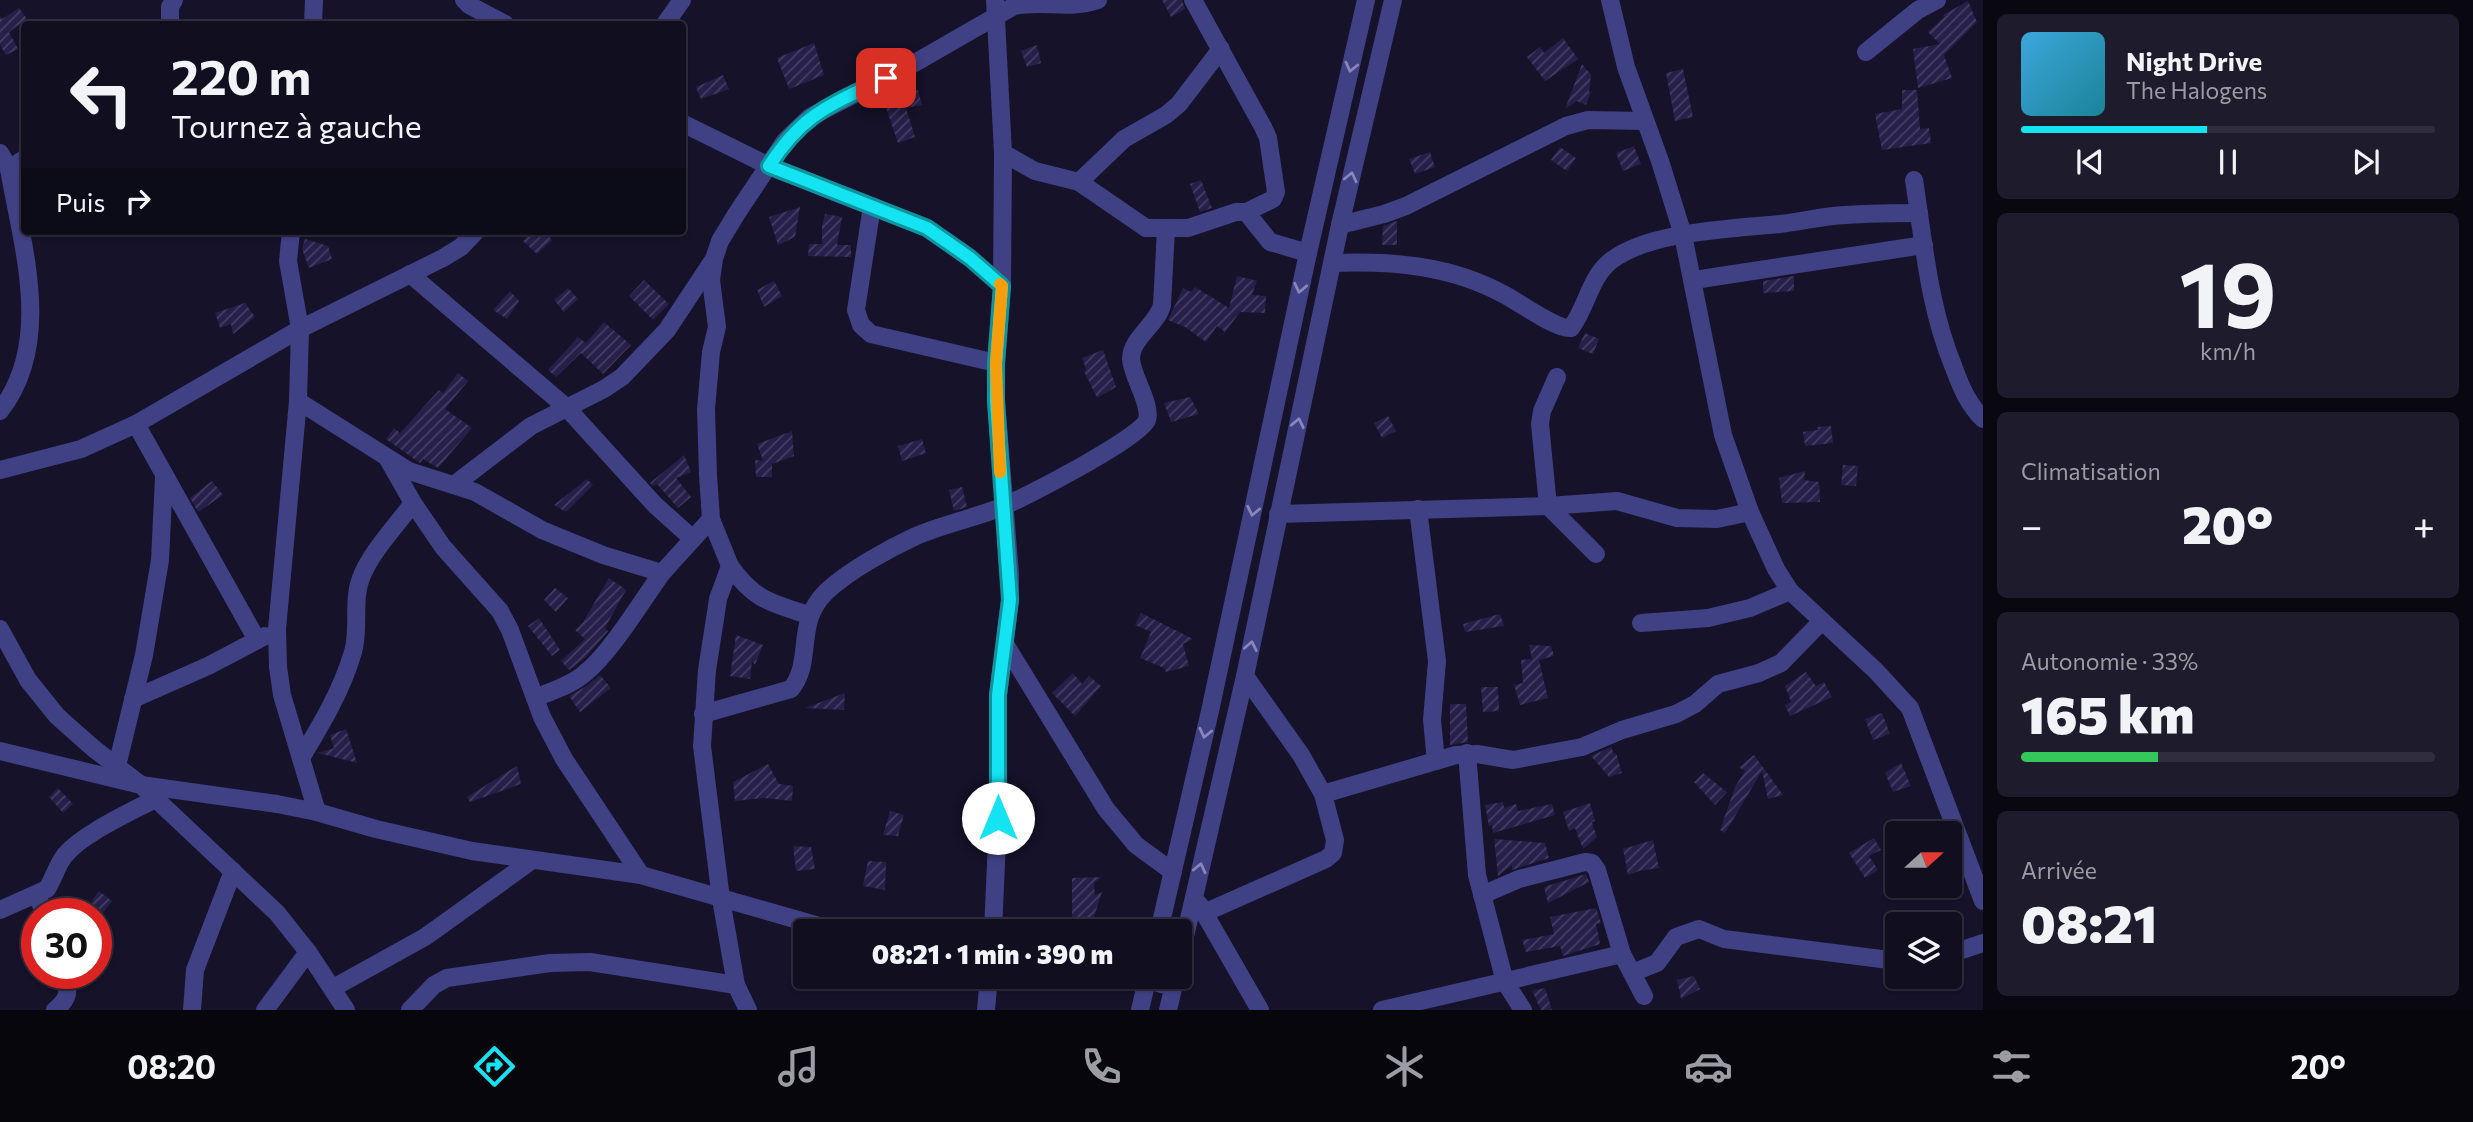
<!DOCTYPE html>
<html lang="fr">
<head>
<meta charset="utf-8">
<style>
  body { margin:0; font-family:Commissioner,sans-serif; background:#1e1c2c; color:#f1f3f6; height:100vh; display:flex; flex-direction:column; font-size:26px; white-space:nowrap }
  * { box-sizing:border-box; margin:0 }
  p { font-size:23px; color:#9c9ca4 }
  .icon { flex:none; width:38px; height:38px; fill:none; stroke:currentColor; stroke-width:2; stroke-linecap:round; stroke-linejoin:round }
  .map { position:relative; flex:1; overflow:hidden }
  .panel { display:flex; flex-direction:column; gap:14px; padding:14px; background:#090811; width:490px }
  .panel>* { flex:none }
  .top-card { position:absolute; left:21px; top:21px; width:665px; height:214px; border-radius:7px; box-shadow:0 2px 5px #0004,0 0 0 2px #302e3d; background:#100e1f; color:#f1f3f6; overflow:hidden }
  .needle { width:46px; rotate:69deg }
  .fabs { position:absolute; left:1885px; top:821px; display:grid; gap:14px }
  .fabs a { display:grid; place-items:center; width:77px; height:77px; border-radius:7px; background:#100e1f; box-shadow:0 2px 5px #0004,0 0 0 2px #302e3d; font-size:35px }
  .speed { position:absolute; left:21px; top:898px; display:flex; gap:14px; font-size:35px; font-weight:700; text-align:center }
  .speed>* { display:grid; place-content:center; width:91px; height:91px; border-radius:50%; background:#100e1f; box-shadow:0 2px 5px #0004,0 0 0 2px #302e3d; line-height:1 }
  .speed .limit { border:10px solid #d22; background:#fff; color:#111 }
  .pin { position:absolute; display:grid; place-items:center; width:60px; height:60px; color:#fff; margin:-30px; border-radius:14px; box-shadow:0 4px 10px #0006 }
  .me { position:absolute; width:77px; margin:-38px; rotate:0deg; stroke-linejoin:round; filter:drop-shadow(0 0 5px #0008) }
  .turn { display:flex; align-items:center; gap:24px; height:147px; padding:0 35px; font-size:32px }
  .turn .icon { width:91px; height:91px; stroke-width:2.5 }
  .turn b { display:block; font-size:49px; line-height:60px }
  .then { display:flex; align-items:center; height:66px; padding:0 35px; background:#0003; gap:14px; font-size:26px }
  .big { font-size:52px; font-weight:800; line-height:1.1 }
  .panel .card { flex:1; display:flex; flex-direction:column; justify-content:center; gap:10px; min-width:0; padding:0 24px; border-radius:10px; background:#1e1c2c }
  .panel .dial { align-items:center; gap:0 }
  .dial b { font-size:91px; line-height:1 }
  .song { display:flex; align-items:center; gap:21px }
  .cover { width:84px; height:84px; border-radius:10px; background:linear-gradient(135deg,hsl(200 70% 55%),hsl(190 70% 35%)) }
  .played { height:7px; border-radius:4px; background:linear-gradient(90deg,#14e3f2 45%,#302e3d 45%) }
  .keys { display:flex; justify-content:space-around; direction:ltr }
  .heat { display:flex; justify-content:space-between; align-items:center; font-size:38px; direction:ltr }
  .charge { height:10px; border-radius:5px; background:linear-gradient(90deg,#34c759 33%,#302e3d 0) }
  .trip { position:absolute; left:793px; top:919px; width:399px; height:70px; border-radius:7px; background:#100e1f; box-shadow:0 2px 5px #0004,0 0 0 2px #302e3d; font-weight:800; line-height:70px; text-align:center }
  .tabs { display:flex; height:112px; justify-content:space-around; align-items:center; background:#06060c; color:#9c9ca4 }
  .tabs .icon { width:49px; height:49px }
  .tabs .selected { color:#14e3f2 }
  .tabs b { font-size:32px; color:#f1f3f6 }
  main { display:flex; flex:1; min-height:0 }
  .map>svg:first-child { display:block }
  .building { fill:url(#building-hatch) }
  .lines { fill:none; stroke-linecap:round; stroke-linejoin:round }
  .minor { stroke:#404085; stroke-width:18 }
  .tertiary { stroke:#404085; stroke-width:18 }
  .oneway { stroke:#8886bb }
  .route-casing { stroke:#0d949d; stroke-width:18 }
  .route { stroke:#14e3f2; stroke-width:12 }
  .slow { stroke:#f59e0b; stroke-width:12 }
</style>
</head>
<body>
<main>
<div class="map">
<svg width="1983" height="1010" viewBox="0 0 1983 1010">
  <defs>
    <pattern id="building-hatch" width="6" height="6" patternUnits="userSpaceOnUse" patternTransform="scale(1.75)"><rect width="6" height="6" fill="#261f49"/><path d="M-1 1l2-2M0 6l6-6M5 7l2-2" fill="none" stroke="#453f64"/></pattern>
  </defs>
  <rect width="100%" height="100%" fill="#151229"/>
  <g class="building">
    <path d="M1162 0H1182L1185 9 1171 17Z"/>
    <path d="M1968 1 1977 22 1944 55 1952 78 1918 88 1913 49 1940 44 1928 32 1944 17 1943 15Z"/>
    <path d="M19 8 27 19 9 32 18 49 6 55 0 45V16L2 19Z"/>
    <path d="M1563 38 1578 59 1545 81 1527 57 1540 47 1544 53Z"/>
    <path d="M814 43 824 75 789 89 777 58Z"/>
    <path d="M1037 45 1041 63 1027 67 1021 51Z"/>
    <path d="M1582 64 1591 75 1589 92H1591L1586 105 1577 101 1565 109Z"/>
    <path d="M1683 69 1693 117 1675 121 1666 73Z"/>
    <path d="M723 75 729 89 701 99 696 87Z"/>
    <path d="M918 90 922 105 906 108 915 137 898 143 885 105 898 102 896 96Z"/>
    <path d="M1902 90H1917L1920 129 1929 128 1931 143 1882 150 1875 114 1902 109Z"/>
    <path d="M1634 146 1641 164 1623 171 1616 153Z"/>
    <path d="M1560 147 1576 158 1567 171 1551 160Z"/>
    <path d="M1430 152 1435 167 1415 174 1409 159Z"/>
    <path d="M1201 180 1212 208 1200 212 1190 184Z"/>
    <path d="M800 207 795 237 778 245 769 217Z"/>
    <path d="M825 214 842 217 837 245H851V257L808 256 809 244H822V226Z"/>
    <path d="M1397 221V245H1382L1383 226Z"/>
    <path d="M532 231H544L552 240 537 254 523 241Z"/>
    <path d="M305 239 328 246 332 259 309 268 302 249Z"/>
    <path d="M1237 276 1257 281 1252 295 1266 296 1265 313 1240 312 1223 335 1224 331 1217 326 1206 342 1185 327 1168 320 1183 288 1191 292 1195 287 1229 308Z"/>
    <path d="M1794 276V291L1763 293V281Z"/>
    <path d="M644 280 669 304 653 320 629 296Z"/>
    <path d="M774 281 782 296 764 307 757 290Z"/>
    <path d="M568 288 578 299 564 312 554 300Z"/>
    <path d="M510 291 519 301 507 319 493 310Z"/>
    <path d="M245 303 255 317 233 334 231 324 220 328 215 313Z"/>
    <path d="M604 322 631 345 603 374 581 353 556 377 548 370 578 337 586 343Z"/>
    <path d="M1585 333 1599 339 1593 354 1578 348Z"/>
    <path d="M1103 350 1116 387 1097 398 1084 371 1086 369 1082 358Z"/>
    <path d="M458 373 468 381 445 409 472 428 438 468 423 459 420 463 417 461 386 439 394 428 400 433 439 390 443 393Z"/>
    <path d="M1190 397 1199 414 1171 422 1164 403Z"/>
    <path d="M1388 416 1396 431 1382 438 1374 423Z"/>
    <path d="M1831 426 1833 443 1805 446 1803 432 1818 430 1817 427Z"/>
    <path d="M792 431 794 456 772 464V477H756L755 460 763 461 757 444Z"/>
    <path d="M922 439 926 453 902 461 898 446Z"/>
    <path d="M684 455 691 472 676 478 691 497 678 508 657 484 653 486 650 483Z"/>
    <path d="M1843 465 1858 466 1856 486 1841 485Z"/>
    <path d="M1805 471 1804 480 1819 482 1820 502 1782 503 1779 478Z"/>
    <path d="M587 479 593 485 566 512 554 505Z"/>
    <path d="M212 481 223 495 198 512 190 498Z"/>
    <path d="M962 487 967 507 954 511 949 490Z"/>
    <path d="M609 578 626 590 605 628 608 631 586 657 569 670 561 661 585 639 575 630 583 622Z"/>
    <path d="M555 588 568 598 556 612 544 600Z"/>
    <path d="M1141 613 1193 639 1183 644 1189 666 1166 672 1164 668 1140 658 1151 632 1135 625Z"/>
    <path d="M1500 614 1504 626 1465 632 1463 624Z"/>
    <path d="M539 618 560 650 552 656 528 626Z"/>
    <path d="M736 635 763 645 755 665 752 661 750 679 730 676Z"/>
    <path d="M1529 645 1551 646 1554 656 1539 660 1548 698 1520 705 1514 685 1523 683 1521 660 1532 659Z"/>
    <path d="M1806 672 1816 686 1824 682 1832 697 1790 716 1785 705 1791 702 1785 686Z"/>
    <path d="M1073 673 1082 684 1089 676 1101 686 1075 716 1052 693Z"/>
    <path d="M600 675 611 688 580 712 569 696 585 687Z"/>
    <path d="M1481 687H1498L1499 711 1483 712Z"/>
    <path d="M845 693 844 710 805 708Z"/>
    <path d="M1450 704H1466L1468 742 1450 745Z"/>
    <path d="M1882 713 1890 734 1873 740 1865 719Z"/>
    <path d="M346 729 357 763 318 753 334 748 330 735Z"/>
    <path d="M1611 747 1614 754 1616 753 1622 773 1609 777 1591 756Z"/>
    <path d="M1754 755 1783 795 1768 799 1762 771 1725 833 1720 830 1735 787 1745 771 1739 767Z"/>
    <path d="M1901 763 1911 786 1893 792 1885 773Z"/>
    <path d="M768 764 779 784 793 786 792 801 764 798 735 801 733 782Z"/>
    <path d="M517 766 521 784 470 802 467 797Z"/>
    <path d="M1703 773 1727 792 1715 805 1694 782Z"/>
    <path d="M58 788 73 804 63 813 49 797Z"/>
    <path d="M1503 802 1504 808 1516 804 1518 811 1552 804 1555 815 1493 833 1492 825 1489 826 1485 805Z"/>
    <path d="M1590 803 1595 821 1592 822 1597 837 1583 849 1575 828 1569 831 1563 812Z"/>
    <path d="M890 811 904 815 898 836 883 835Z"/>
    <path d="M1874 838 1881 850 1869 856 1878 870 1865 878 1849 853Z"/>
    <path d="M1494 839 1545 843 1549 858 1512 870V865L1498 876Z"/>
    <path d="M1653 840 1659 868 1639 871 1628 875 1623 849Z"/>
    <path d="M793 846 811 847 815 869 796 871Z"/>
    <path d="M868 861 886 862 885 890 863 886Z"/>
    <path d="M1586 874 1589 882 1548 903 1544 887Z"/>
    <path d="M1102 877 1094 883 1095 895 1102 892 1093 920 1113 931H1086L1072 926V878Z"/>
    <path d="M99 891 112 901 102 914H82Z"/>
    <path d="M1596 908 1601 923 1596 924 1600 944 1563 956 1560 946 1526 952 1522 940 1554 934 1550 917Z"/>
    <path d="M1694 976 1700 989 1681 999 1677 980Z"/>
    <path d="M1545 988 1552 1010H1541L1532 991Z"/>
  </g>
  <g class="lines">
    <g class="minor">
      <path d="M464 0 469 5 505 24"/>
      <path d="M1193 0 1263 127 1268 138 1276 192 1273 199 1246 212"/>
      <path d="M1610 0 1626 67 1660 161 1683 235 1723 435 1750 512 1776 569 1790 591 1876 671 1910 708 1983 901"/>
      <path d="M170 24V7L174 0"/>
      <path d="M313 24 314 0"/>
      <path d="M665 24 682 0"/>
      <path d="M1866 52 1918 10 1937 0"/>
      <path d="M682 123 769 166 927 228 970 258 1002 286"/>
      <path d="M0 153 9 169C22 246 54 342 0 411"/>
      <path d="M1003 153 1035 171 1079 182 1146 228H1188L1236 212H1246L1270 242 1308 253"/>
      <path d="M9 169 24 159"/>
      <path d="M1914 180C1924 244 1929 308 1954 368 1961 387 1968 404 1983 419"/>
      <path d="M1079 182 1124 139 1166 115 1179 104 1221 49"/>
      <path d="M872 206 856 310 861 325 871 334 996 363"/>
      <path d="M1340 225 1384 214 1406 206 1566 126 1588 120 1644 121"/>
      <path d="M291 231 288 261 300 329 298 401 277 629 278 667 282 695 317 812"/>
      <path d="M1333 263C1394 261 1450 265 1505 295 1520 303 1557 330 1571 328 1587 307 1590 276 1612 260 1651 231 1732 229 1780 224 1798 222 1815 218 1833 216 1862 213 1890 213 1919 213"/>
      <path d="M410 274 566 407 655 505 693 539"/>
      <path d="M1694 280 1924 245"/>
      <path d="M1557 377 1542 411 1540 424 1548 506 1596 554"/>
      <path d="M298 401 409 471 475 492 542 530 603 555 662 573 711 519"/>
      <path d="M136 424 300 329 443 258 461 247 476 231"/>
      <path d="M388 459 413 503 443 547 500 611 510 630 542 717 564 759 641 875"/>
      <path d="M0 470 81 449 136 424 257 640"/>
      <path d="M454 485 531 426 604 389 622 377 667 330 712 262"/>
      <path d="M1418 509 1437 661 1432 720 1436 761"/>
      <path d="M1278 514 1548 506 1617 501 1677 518 1717 519 1750 512"/>
      <path d="M730 566C754 600 771 603 809 615"/>
      <path d="M1641 623 1708 618 1750 608 1790 591"/>
      <path d="M0 629 28 680 57 716 93 748 141 785 277 913 308 952 346 1010"/>
      <path d="M1005 644 1106 809 1136 845 1173 872"/>
      <path d="M535 698C551 691 570 686 584 674 610 654 641 602 662 573"/>
      <path d="M133 699 208 666 265 636"/>
      <path d="M703 714 791 689C814 661 794 623 826 592 848 571 888 549 916 536 944 524 974 518 1002 507 1024 498 1142 437 1147 420 1152 404 1132 377 1131 359 1131 338 1157 325 1162 305L1166 229"/>
      <path d="M1467 753 1477 875 1505 982 1523 1010"/>
      <path d="M301 758C321 725 342 690 353 652 360 628 352 601 361 578 370 553 397 525 413 503"/>
      <path d="M117 766 144 655 160 560 164 477"/>
      <path d="M1323 794 1456 755 1477 754 1513 760 1582 747 1622 730 1676 714 1695 704 1718 684 1759 673 1781 663 1822 621"/>
      <path d="M36 895 46 914"/>
      <path d="M1482 895 1519 879 1585 862 1592 863 1597 870 1622 954 1644 996"/>
      <path d="M1199 904 1260 1010"/>
      <path d="M0 910 47 889C54 878 57 865 65 855 84 833 129 813 155 799"/>
      <path d="M1204 913 1326 859 1333 853 1335 840 1323 794 1301 755 1245 676"/>
      <path d="M993 931 998 818V695L1010 600V574L996 401V363L1002 286 1003 153 995 0"/>
      <path d="M1950 954 1983 943"/>
      <path d="M1632 973 1657 963 1676 937 1699 929 1724 939 1897 961"/>
      <path d="M333 988 425 937 531 861"/>
      <path d="M55 1010C70 998 69 991 64 973"/>
      <path d="M192 1010 195 970 233 871"/>
      <path d="M265 1010 308 952"/>
      <path d="M410 1010 434 985 447 978 550 963 590 962 736 985"/>
      <path d="M748 1010 736 985 721 899 702 746 707 670 715 619 718 599 730 566 711 519 708 475 706 409 711 352 717 327 711 280 714 259 720 241 737 213 785 141 810 117 906 68 1014 6C1042 0 1070 10 1098 0"/>
      <path d="M986 1010 989 976"/>
      <path d="M1382 1010 1622 954"/>
    </g>
    <g class="tertiary">
      <path d="M0 751 141 785 277 804 317 812 376 829 472 851 641 875 819 926 845 931"/>
      <path d="M1159 931 1210 711 1308 253 1366 0"/>
      <path d="M1180 958 1245 676 1340 225 1393 0"/>
      <path d="M1132 976 1173 987"/>
      <path d="M1140 1010 1148 976"/>
      <path d="M1168 1010 1176 976"/>
    </g>
  </g>
  <defs><path id="oneway-chevron" d="M-2-3.5L2.5 0L-2 3.5" fill="none" stroke-width="1.6" stroke-linecap="round" stroke-linejoin="round" transform="scale(1.75)"/></defs>
  <g class="oneway">
    <use href="#oneway-chevron" transform="translate(1351 67) rotate(103)"/>
    <use href="#oneway-chevron" transform="translate(1351 177) rotate(-77)"/>
    <use href="#oneway-chevron" transform="translate(1300 288) rotate(102)"/>
    <use href="#oneway-chevron" transform="translate(1298 423) rotate(-78)"/>
    <use href="#oneway-chevron" transform="translate(1253 511) rotate(102)"/>
    <use href="#oneway-chevron" transform="translate(1251 646) rotate(-79)"/>
    <use href="#oneway-chevron" transform="translate(1205 733) rotate(103)"/>
    <use href="#oneway-chevron" transform="translate(1200 868) rotate(-77)"/>
  </g>
  <g class="lines">
    <g class="route-casing">
      <path id="route" d="M886 78C831 105 804 112 769 166L927 228 970 258 1002 286 996 363V401L1010 600 998 695V818"/>
    </g>
    <use href="#route" class="route"/>
    <path class="slow" d="M1000 284 1002 286 996 363 1000 472"/>
  </g>
</svg>
<div class="fabs">
<a><svg class="needle" viewBox="-14 -14 28 28"><path d="M0-13l5 13h-10z" fill="#e53935"/><path d="M0 13l5-13h-10z" fill="#9c9ca4"/></svg></a>
<a><svg class="icon" aria-label="layers" viewBox="0 0 24 24"><path d="M12 4l9 5-9 5-9-5zM3 14l9 5 9-5"/></svg></a>
</div>
<div class="speed"><div class="limit">30</div></div>
<div class="pin" style="left:886px;top:78px;background:#d93025"><svg class="icon" aria-label="arrive" viewBox="0 0 24 24"><path d="M6 21V4h12l-3 4 3 4H6"/></svg></div>
<svg class="me" style="left:998px;top:818px" viewBox="-20 -20 40 40"><circle r="19" fill="#fff"/><path d="M0-13L10 11 0 6-10 11z" fill="#14e3f2"/></svg>
<div class="trip">08:21 · 1 min · 390 m</div>
<div class="top-card">
<div class="turn"><svg class="icon" aria-label="left" viewBox="0 0 24 24"><path d="M17 20v-9H6M10 6l-5 5 5 5"/></svg><div><b>220 m</b>Tournez à gauche</div></div>
<div class="then">Puis<svg class="icon" aria-label="right" viewBox="0 0 24 24"><path d="M7 20v-9h11M14 6l5 5-5 5"/></svg></div>
</div>
</div>
<section class="panel">
<div class="card">
<div class="song"><i class="cover"></i><div><b>Night Drive</b><p>The Halogens</p></div></div>
<div class="played"></div>
<div class="keys"><svg class="icon" aria-label="previous" viewBox="0 0 24 24"><path d="M18 5L8 12l10 7zM5 5v14"/></svg><svg class="icon" aria-label="pause" viewBox="0 0 24 24"><path d="M8 5v14M16 5v14"/></svg><svg class="icon" aria-label="next" viewBox="0 0 24 24"><path d="M6 5l10 7-10 7zM19 5v14"/></svg></div>
</div>
<div class="card dial"><b>19</b><p>km/h</p></div>
<div class="card"><p>Climatisation</p>
<div class="heat"><a>−</a><b class="big">20°</b><a>+</a></div>
</div>
<div class="card"><p>Autonomie · 33%</p><b class="big">165 km</b><div class="charge"></div></div>
<div class="card"><p>Arrivée</p><b class="big">08:21</b></div>
</section>
</main>
<nav class="tabs">
<b>08:20</b>
<svg class="icon selected" aria-label="directions" viewBox="0 0 24 24"><path d="M12 3l9 9-9 9-9-9zM9 14v-3h6M13 9l2 2-2 2"/></svg>
<svg class="icon" aria-label="music" viewBox="0 0 24 24"><path d="M9 18V5l10-2v13"/><circle cx="6" cy="18" r="3"/><circle cx="16" cy="16" r="3"/></svg>
<svg class="icon" aria-label="phone" viewBox="0 0 24 24"><path d="M5 4h4l2 5-3 2q2 4 5 5l2-3 5 2v4C11 20 4 13 5 4z"/></svg>
<svg class="icon" aria-label="climate" viewBox="0 0 24 24"><path d="M12 3v18M4 7l16 10M4 17L20 7"/></svg>
<svg class="icon" aria-label="car" viewBox="0 0 24 24"><path d="M5 17H2v-5l4-1 3-4h7l3 4 3 1v5h-3M9 17h6M6 11h13"/><circle cx="7" cy="17" r="2"/><circle cx="17" cy="17" r="2"/></svg>
<svg class="icon" aria-label="filters" viewBox="0 0 24 24"><path d="M4 7h16M4 17h16"/><circle cx="9" cy="7" r="2"/><circle cx="15" cy="17" r="2"/></svg>
<b>20°</b>
</nav>
</body>
</html>
